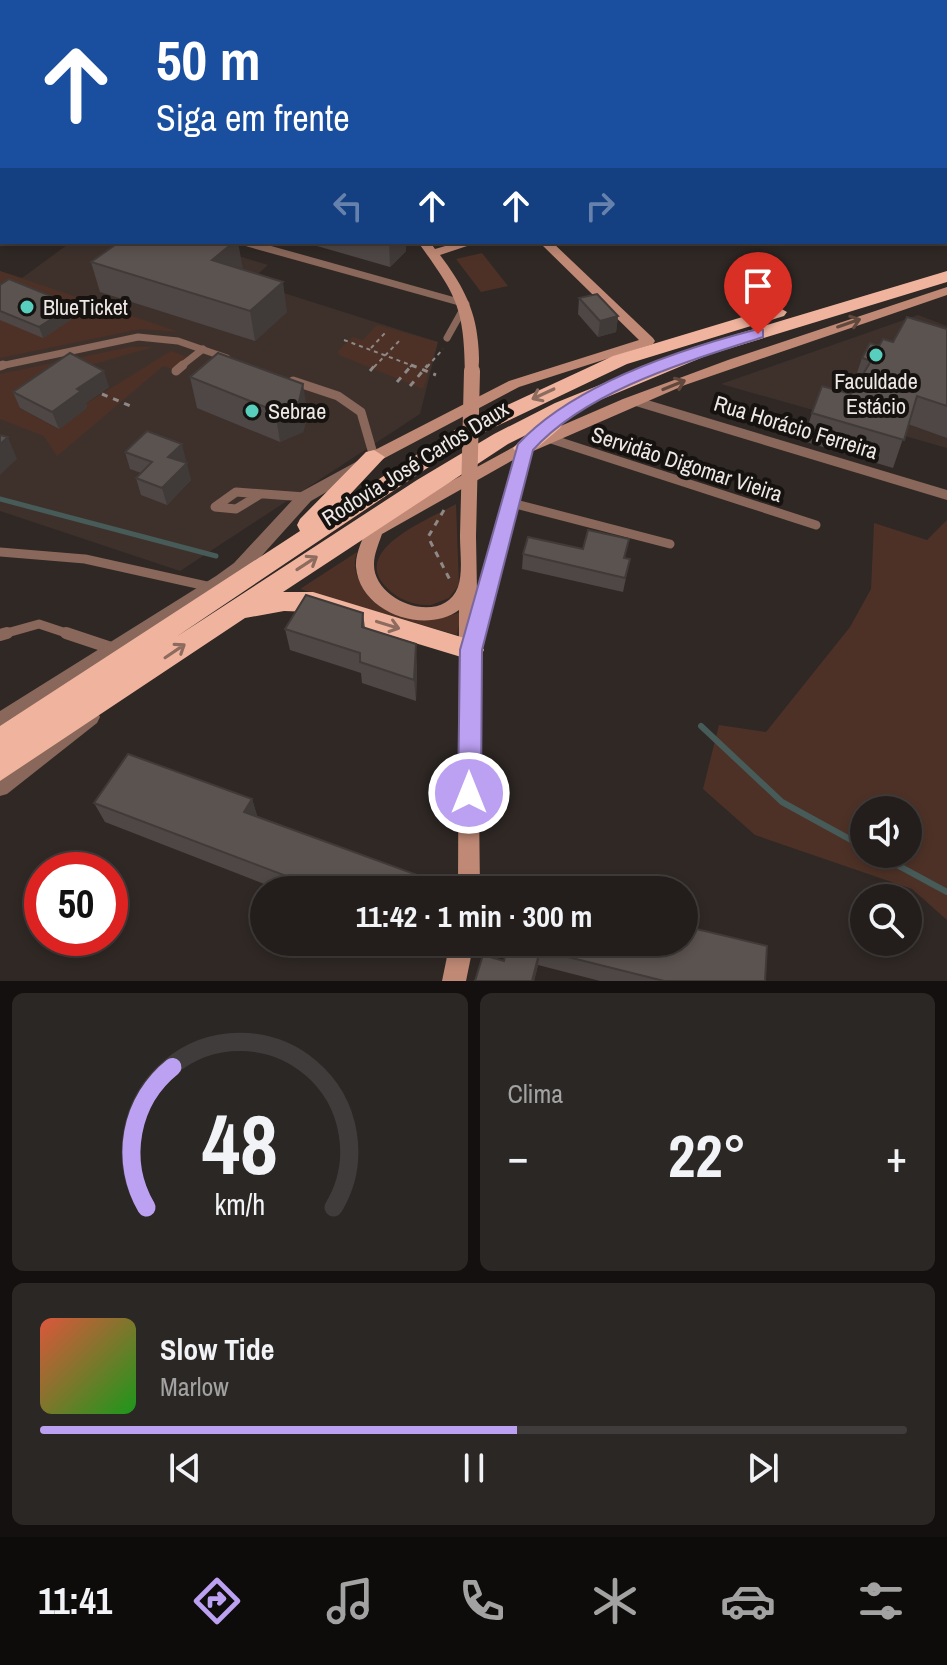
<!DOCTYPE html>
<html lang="pt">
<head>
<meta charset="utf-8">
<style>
  body { margin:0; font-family:"Archivo Narrow",sans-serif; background:#2b2725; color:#f1f3f6; height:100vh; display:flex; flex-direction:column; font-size:30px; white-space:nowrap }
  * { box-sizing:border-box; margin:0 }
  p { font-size:26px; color:#a3a2a3 }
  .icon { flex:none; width:44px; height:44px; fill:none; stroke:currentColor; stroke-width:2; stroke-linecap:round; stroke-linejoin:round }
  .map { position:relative; height:981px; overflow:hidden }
  .details { display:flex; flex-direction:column; gap:12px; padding:12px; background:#13100f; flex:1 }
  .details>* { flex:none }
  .hud { position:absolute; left:0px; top:0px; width:948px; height:244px; box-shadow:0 4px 12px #0003,0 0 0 2px #403c3b; background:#1a4fa0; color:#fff; overflow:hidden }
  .buttons { position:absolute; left:850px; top:796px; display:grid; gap:16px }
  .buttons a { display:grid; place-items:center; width:72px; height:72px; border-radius:50%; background:#231e1c; box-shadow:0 4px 12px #0003,0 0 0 2px #403c3b; font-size:40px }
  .speed { position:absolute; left:24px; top:852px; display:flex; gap:16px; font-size:40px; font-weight:700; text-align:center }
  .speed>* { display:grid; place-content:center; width:104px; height:104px; border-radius:50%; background:#231e1c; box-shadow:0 4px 12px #0003,0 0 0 2px #403c3b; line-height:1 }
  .speed .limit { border:12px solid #d22; background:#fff; color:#111 }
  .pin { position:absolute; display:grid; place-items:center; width:68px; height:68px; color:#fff; margin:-82px -34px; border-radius:50% 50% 50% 0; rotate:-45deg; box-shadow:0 0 8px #0007 }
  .pin .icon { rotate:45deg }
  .me { position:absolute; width:88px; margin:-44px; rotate:0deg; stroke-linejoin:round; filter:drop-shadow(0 0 6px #0008) }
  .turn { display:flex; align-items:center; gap:28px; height:168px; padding:0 24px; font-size:36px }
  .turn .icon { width:104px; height:104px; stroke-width:2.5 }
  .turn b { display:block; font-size:56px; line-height:68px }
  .lanes { display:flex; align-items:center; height:76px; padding:0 24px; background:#0003; justify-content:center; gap:40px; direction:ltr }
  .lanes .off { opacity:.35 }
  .big { font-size:60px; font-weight:700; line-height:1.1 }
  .details .card { flex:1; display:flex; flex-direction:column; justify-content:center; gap:12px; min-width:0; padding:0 28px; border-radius:12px; background:#2b2725 }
  .details .dial { align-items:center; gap:0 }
  .dial svg { height:208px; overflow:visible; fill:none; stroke:#403c3b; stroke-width:7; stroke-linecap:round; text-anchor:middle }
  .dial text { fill:#f1f3f6; stroke:none }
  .song { display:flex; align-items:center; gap:24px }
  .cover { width:96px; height:96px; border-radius:12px; background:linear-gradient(135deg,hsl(10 70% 55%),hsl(120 70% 35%)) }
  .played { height:8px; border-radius:4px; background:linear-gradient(90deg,#bca0f2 55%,#403c3b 55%) }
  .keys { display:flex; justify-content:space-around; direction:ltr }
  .heat { display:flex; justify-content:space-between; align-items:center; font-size:44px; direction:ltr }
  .details .tiles { flex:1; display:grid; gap:12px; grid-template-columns:1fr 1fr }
  .card:last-child { grid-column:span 2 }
  .trip { position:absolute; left:250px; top:876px; width:448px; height:80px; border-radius:40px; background:#231e1c; box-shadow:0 4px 12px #0003,0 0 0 2px #403c3b; font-weight:700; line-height:80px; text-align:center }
  .tabs { display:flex; height:128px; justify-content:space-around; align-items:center; background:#0e0c0b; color:#a3a2a3 }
  .tabs .icon { width:56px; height:56px }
  .tabs .active { color:#bca0f2 }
  .tabs b { font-size:36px; color:#f1f3f6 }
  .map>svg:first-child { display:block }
  .built { fill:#3e312c }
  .green { fill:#4d3126; fill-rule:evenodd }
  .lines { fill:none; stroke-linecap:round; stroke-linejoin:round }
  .stream-far1 { stroke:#475b58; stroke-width:5 }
  .stream { stroke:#475b58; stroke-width:6 }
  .path-far1 { stroke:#8e8886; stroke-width:2; stroke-dasharray:4 4; stroke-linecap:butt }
  .path { stroke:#8e8886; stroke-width:3; stroke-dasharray:6 6; stroke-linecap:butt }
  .service-far2 { stroke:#89675a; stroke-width:7 }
  .service-far1 { stroke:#89675a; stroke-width:9 }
  .service { stroke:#89675a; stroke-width:12 }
  .minor { fill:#89675a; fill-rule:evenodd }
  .tertiary { fill:#89675a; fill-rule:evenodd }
  .secondary { fill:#bf8975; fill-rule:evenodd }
  .trunk { fill:#f0b49e; fill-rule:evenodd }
  .secondary-bridge { stroke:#bf8975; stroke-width:16 }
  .wall { fill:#4e4745 }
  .shaded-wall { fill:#403a38 }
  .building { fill:#5b5350; stroke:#403a38; stroke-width:2 }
  .oneway { stroke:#61483d }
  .oneway2 { stroke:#8d6b5e }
  .route { fill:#bca0f2; stroke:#7a689d; stroke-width:2 }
  .poi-dot { fill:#58cebf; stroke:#151210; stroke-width:3 }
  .labels { text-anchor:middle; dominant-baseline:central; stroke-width:8; stroke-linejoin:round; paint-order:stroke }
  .poi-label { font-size:22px; fill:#eee9e7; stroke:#151210; text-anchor:start }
  .street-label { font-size:22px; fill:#eee9e7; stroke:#151210 }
</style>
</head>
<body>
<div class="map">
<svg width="947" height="981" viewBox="0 0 947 981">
  <rect width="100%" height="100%" fill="#2f2825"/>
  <g class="built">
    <path d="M71 242H192L268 265 249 282 438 342 420 414 180 571 0 511V271L22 278Z"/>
    <path d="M918 315 947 326V448L721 384Z"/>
  </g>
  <g class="green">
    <path d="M482 253 508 286 481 292 456 259Z"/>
    <path d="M0 271 179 332 140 329 0 358Z"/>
    <path d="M377 325 438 342 423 389 339 355 338 351 353 337 363 340Z"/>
    <path d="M130 347H153L76 369 19 408 58 429 88 408 84 405 171 351 187 357 172 369 163 366 57 456 44 436 0 419V374Z"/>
    <path d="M456 504 459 585 449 598 431 605C413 606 397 599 385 586 351 549 430 519 456 504Z"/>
    <path d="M947 520V920L912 889 755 835 703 789 719 725 766 732 850 627 871 589 874 523 927 540ZM864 810H908V854H864Z"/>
    <path d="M357 552C352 567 356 576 364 588 386 622 426 625 461 612L457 635 300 589Z"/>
  </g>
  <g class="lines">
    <path class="stream-far1" d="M0 499 216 556"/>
    <g class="stream">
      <path d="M701 726 782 802 864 847"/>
      <path d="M877 854 947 892"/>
    </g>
    <g class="path-far1">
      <path d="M344 340 416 367"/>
      <path d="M371 348 385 333"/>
      <path d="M374 367 401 339"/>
      <path d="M410 367 412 365"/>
      <path d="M427 367 443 349"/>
    </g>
    <g class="path">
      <path d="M411 365 436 375"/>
      <path d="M370 371 375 365"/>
      <path d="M397 382 412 365"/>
      <path d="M410 386 428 365"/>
      <path d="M102 394 133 407"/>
      <path d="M444 510 428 537 450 580"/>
    </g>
    <g class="service-far2">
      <path d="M244 242 466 304 447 338"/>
      <path d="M0 366 138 337 178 341 227 358"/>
      <path d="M180 367 203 349"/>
    </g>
    <g class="service-far1">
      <path d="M0 366 3 365"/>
      <path d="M176 371 183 365"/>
      <path d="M293 381 338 396 361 412 374 457"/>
      <path d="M548 438 816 525"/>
      <path d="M259 495 236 509 215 507 236 492 305 497"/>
      <path d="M508 502 670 544"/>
      <path d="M0 552 85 559 211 587"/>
      <path d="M0 635 39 624 72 635"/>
    </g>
    <g class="service">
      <path d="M66 633 111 648"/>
      <path d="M0 635 7 633"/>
    </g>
    <g class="minor">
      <path d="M634 396 947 490V500L629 404 627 401Z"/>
      <path d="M365 457 371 458 373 462 371 466 311 501 246 573 228 586 0 729V711L216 576 234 563 299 493Z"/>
      <path d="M90 709 97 711 100 717 97 723 7 794 0 796V775L83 711Z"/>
    </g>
    <path class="tertiary" d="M561 0H606L560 2Z"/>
    <g class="secondary">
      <path d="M916 0H940L942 2H918Z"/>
      <path d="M418 242H430L435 249 459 242H479L440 255C461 283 475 307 478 342 479 353 480 365 477 374L472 375 465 371C464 305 455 294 418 242Z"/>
      <path d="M539 242H552L653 338 655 341 653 344 519 387 379 461H369L366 457 369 453 509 381 639 340Z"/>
      <path d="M947 287V295L685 385 531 452 485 629 482 634 477 636 480 890H458L459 610C425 635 360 613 356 567 355 554 363 537 369 526L519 444 623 399 728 360ZM513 460 477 592 476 536 474 532H462L460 536C460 551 463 573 458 587 443 627 373 602 374 564 374 554 379 543 382 534Z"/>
      <path d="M450 942H474L466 981H442Z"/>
    </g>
    <path class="trunk" d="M947 271V282L708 355 569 413 559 418 563 423 560 428 531 453H517L513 448 526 435 508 444 283 592H313L471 640 480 643 484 650 480 657 471 660 313 612 284 611 245 618 0 781V726L300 531 297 525 300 519 366 452 374 450 385 457 342 503 458 428 613 356 772 308 778 307 787 312 784 316 627 364 472 438 176 637 417 480 494 434 555 403 694 347Z"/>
    <path class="secondary-bridge" d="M468 536 472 371"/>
  </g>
  <g class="wall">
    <path d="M303 242H405L406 251 390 267Z"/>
    <path d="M91 262 287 312 255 341 100 292Z"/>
    <path d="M0 285 76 316 43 338 0 320Z"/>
    <path d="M579 298 618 316 616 332 598 337 578 314Z"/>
    <path d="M947 329V438L908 424 893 468 803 441 812 413 851 394 856 386 853 385 862 358 879 346Z"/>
    <path d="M190 377 308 415 303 432 280 442 197 408Z"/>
    <path d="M109 387 86 403 87 408 59 429 20 408 13 392Z"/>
    <path d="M125 452 186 460 184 462 191 480 167 505 141 495 136 478 141 473 130 469Z"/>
    <path d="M523 554 626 558 630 559 623 592 522 569Z"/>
    <path d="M363 613 365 628 417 665 416 701 362 683 361 673 290 650 285 629Z"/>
    <path d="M252 799 257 816 431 880V890H280L105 822 94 803Z"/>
    <path d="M508 942 765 981H600L538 965 534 981H475L504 961Z"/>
  </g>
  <g class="shaded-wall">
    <path d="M234 242H238L243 269 212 260Z"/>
    <path d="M389 242H405L406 251 390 267Z"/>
    <path d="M283 282 287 312 255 341 250 311Z"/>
    <path d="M73 305 76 316 43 338 39 327Z"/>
    <path d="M618 316 616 332 598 337 600 321Z"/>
    <path d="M104 371 109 387 86 403 87 408 59 429 52 412 77 389Z"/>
    <path d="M303 384 308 415 303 432 280 442 275 411Z"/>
    <path d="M8 437 17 459 0 475V444Z"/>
    <path d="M182 444 186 460 173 473 168 457Z"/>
    <path d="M187 463 191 480 167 505 162 488Z"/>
    <path d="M416 644 417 665 416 701 414 680Z"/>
    <path d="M252 799 258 818 244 812Z"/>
    <path d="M540 950 538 965 534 981H532Z"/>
  </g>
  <g class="building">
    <path d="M320 0H432L431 2H321Z"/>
    <path d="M556 0 558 2H536L537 1Z"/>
    <path d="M119 242H234L212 260 283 282 250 311 91 262Z"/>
    <path d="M9 279 73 305 39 327 0 311V285Z"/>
    <path d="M597 294 618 316 600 321 579 298Z"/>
    <path d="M907 317 947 329V406L917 396 904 440 812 413 822 386 851 394 871 361 862 358 870 343 879 346 883 339 893 342Z"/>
    <path d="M70 353 104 371 77 389 81 391 52 412 13 392Z"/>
    <path d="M218 353 303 384 299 402 275 411 190 377Z"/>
    <path d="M147 431 182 444 168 457 187 463 162 488 136 478 152 462 125 452Z"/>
    <path d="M0 435 8 437 0 444Z"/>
    <path d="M588 530 629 539 624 558 630 559 625 578 523 554 528 537 583 549Z"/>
    <path d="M306 595 363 613 362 627 416 644 414 680 360 662V653L285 629Z"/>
    <path d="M128 754 252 799 244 812 431 880 427 890H323L94 803Z"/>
    <path d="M684 926 767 946 765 981H664L540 950 532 981H475L483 955 504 961 508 942H684Z"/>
  </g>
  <defs><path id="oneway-shaft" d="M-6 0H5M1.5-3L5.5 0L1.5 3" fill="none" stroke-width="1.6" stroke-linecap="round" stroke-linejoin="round" transform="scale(2)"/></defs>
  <g class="oneway">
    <use href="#oneway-shaft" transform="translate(849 323) rotate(-19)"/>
    <use href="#oneway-shaft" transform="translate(674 385) rotate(-22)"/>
  </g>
  <g class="oneway2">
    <use href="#oneway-shaft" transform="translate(543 394) rotate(155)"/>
    <use href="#oneway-shaft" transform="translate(307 563) rotate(-33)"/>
    <use href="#oneway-shaft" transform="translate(388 625) rotate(17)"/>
    <use href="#oneway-shaft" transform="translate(175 651) rotate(-34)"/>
  </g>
  <path class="route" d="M758 329 763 330V337C689 361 587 390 533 450L482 650 481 793 478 800 469 804 461 800 458 793 460 650 518 444C573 385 681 349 758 329Z"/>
  <g class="poi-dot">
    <circle cx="27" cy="307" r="8"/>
    <circle cx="876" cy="355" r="8"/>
    <circle cx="252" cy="411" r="8"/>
  </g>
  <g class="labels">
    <g class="poi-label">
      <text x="43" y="307">BlueTicket</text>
      <text x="876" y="381" text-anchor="middle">Faculdade<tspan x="876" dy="25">Estácio</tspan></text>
      <text x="268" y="411">Sebrae</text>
    </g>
    <g class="street-label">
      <text transform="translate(796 427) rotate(17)">Rua Horácio Ferreira</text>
      <text transform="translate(415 463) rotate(-32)">Rodovia José Carlos Daux</text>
      <text transform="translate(687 464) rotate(18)">Servidão Digomar Vieira</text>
    </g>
  </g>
</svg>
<div class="buttons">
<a><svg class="icon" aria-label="sound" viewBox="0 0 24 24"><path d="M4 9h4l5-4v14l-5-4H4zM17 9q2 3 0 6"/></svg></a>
<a><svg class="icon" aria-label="search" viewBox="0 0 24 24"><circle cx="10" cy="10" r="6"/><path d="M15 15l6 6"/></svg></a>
</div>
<div class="speed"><div class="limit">50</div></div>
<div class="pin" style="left:758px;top:334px;background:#d93025"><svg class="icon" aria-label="arrive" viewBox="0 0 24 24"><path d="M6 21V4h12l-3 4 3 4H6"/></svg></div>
<svg class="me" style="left:469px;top:793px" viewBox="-20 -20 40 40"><circle r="17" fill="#bca0f2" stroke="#fff" stroke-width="3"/><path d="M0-11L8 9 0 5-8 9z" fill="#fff"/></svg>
<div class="trip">11:42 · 1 min · 300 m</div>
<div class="hud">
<div class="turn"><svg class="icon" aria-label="ahead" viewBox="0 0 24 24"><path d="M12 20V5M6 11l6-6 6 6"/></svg><div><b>50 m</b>Siga em frente</div></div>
<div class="lanes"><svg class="icon off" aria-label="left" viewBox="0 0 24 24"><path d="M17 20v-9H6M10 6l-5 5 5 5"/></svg><svg class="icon" aria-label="ahead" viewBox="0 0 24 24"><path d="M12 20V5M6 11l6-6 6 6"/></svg><svg class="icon" aria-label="ahead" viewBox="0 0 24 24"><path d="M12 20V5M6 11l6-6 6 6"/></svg><svg class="icon off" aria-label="right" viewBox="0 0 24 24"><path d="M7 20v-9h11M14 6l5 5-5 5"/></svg></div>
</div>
</div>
<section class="details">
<div class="tiles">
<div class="card dial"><svg viewBox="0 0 100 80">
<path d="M14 69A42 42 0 1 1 86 69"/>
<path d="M14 69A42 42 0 0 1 24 15" stroke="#bca0f2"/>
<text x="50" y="56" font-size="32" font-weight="700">48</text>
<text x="50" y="72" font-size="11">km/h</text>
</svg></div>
<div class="card"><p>Clima</p>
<div class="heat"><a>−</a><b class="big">22°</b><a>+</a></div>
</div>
<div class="card">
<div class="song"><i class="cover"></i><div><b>Slow Tide</b><p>Marlow</p></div></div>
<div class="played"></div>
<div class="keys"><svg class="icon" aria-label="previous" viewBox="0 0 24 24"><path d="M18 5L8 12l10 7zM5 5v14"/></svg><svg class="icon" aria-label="pause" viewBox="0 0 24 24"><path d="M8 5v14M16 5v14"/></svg><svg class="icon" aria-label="next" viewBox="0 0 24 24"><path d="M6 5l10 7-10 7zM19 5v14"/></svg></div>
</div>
</div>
</section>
<nav class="tabs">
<b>11:41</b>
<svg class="icon active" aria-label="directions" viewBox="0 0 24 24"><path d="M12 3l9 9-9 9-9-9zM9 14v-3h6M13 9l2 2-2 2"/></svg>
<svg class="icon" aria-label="music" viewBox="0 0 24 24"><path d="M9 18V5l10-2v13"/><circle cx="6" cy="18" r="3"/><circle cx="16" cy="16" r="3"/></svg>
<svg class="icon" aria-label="phone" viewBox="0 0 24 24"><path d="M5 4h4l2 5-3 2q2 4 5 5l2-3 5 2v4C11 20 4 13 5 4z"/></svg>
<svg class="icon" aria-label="climate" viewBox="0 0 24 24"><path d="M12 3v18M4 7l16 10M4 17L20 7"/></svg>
<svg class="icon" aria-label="car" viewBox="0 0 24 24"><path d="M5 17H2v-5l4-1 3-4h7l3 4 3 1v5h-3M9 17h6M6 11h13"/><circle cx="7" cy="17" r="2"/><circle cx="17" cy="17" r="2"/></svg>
<svg class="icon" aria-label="filters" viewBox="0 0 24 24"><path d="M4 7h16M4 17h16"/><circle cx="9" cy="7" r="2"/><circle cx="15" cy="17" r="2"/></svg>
</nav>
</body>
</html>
